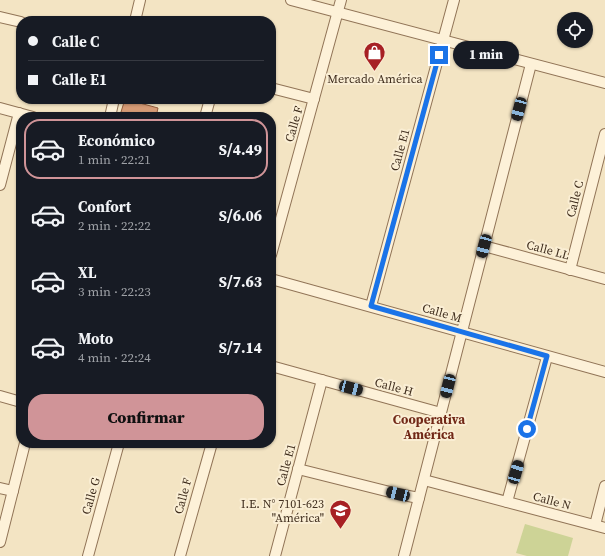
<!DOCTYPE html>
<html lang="es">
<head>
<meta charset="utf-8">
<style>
  body { margin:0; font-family:"Source Serif 4",serif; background:#242831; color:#f1f3f6; height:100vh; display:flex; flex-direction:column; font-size:15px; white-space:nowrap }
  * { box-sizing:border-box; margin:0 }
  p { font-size:13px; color:#9ea1a6 }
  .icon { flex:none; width:22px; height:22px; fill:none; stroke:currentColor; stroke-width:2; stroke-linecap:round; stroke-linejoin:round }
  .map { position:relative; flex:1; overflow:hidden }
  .side { position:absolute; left:16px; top:112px; width:260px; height:336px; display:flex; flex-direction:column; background:#171b24; border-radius:16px; box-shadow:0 1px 3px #0004 }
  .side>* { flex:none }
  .guide { position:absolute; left:16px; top:16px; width:260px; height:88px; border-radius:16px; box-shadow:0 1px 3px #0004; display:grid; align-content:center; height:88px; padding:0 12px; background:#171b24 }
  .tools { position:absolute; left:557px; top:12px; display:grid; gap:8px }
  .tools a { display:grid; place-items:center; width:36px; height:36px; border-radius:50%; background:#171b24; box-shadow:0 1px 3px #0004; font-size:20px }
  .end { position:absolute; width:18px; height:18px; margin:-9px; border:5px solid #1a73e8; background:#fff; box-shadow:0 0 0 2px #fff }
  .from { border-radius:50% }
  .bubble { position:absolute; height:28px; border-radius:14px; background:#171b24; box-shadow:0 1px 3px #0004; font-size:13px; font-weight:800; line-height:28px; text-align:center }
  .car { position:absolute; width:12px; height:24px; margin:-12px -6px; border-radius:5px; box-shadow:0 0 3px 1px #0007; background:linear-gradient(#222 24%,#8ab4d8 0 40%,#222 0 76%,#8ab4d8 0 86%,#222 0) }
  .guide b { display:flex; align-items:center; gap:14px; height:38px; font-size:15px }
  .guide b+b { border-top:1px solid #363941 }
  .guide i { width:10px; height:10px; background:#f1f3f6 }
  ul { padding:7px 0 0; list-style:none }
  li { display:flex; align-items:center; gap:12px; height:60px; margin:0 8px 6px; padding:0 4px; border:2px solid transparent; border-radius:16px }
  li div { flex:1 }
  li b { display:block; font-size:15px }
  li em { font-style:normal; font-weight:800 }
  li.on { border-color:#d09498 }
  li>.icon { width:36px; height:36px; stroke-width:1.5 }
  .cta { display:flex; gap:8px; margin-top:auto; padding:8px 12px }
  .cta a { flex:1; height:46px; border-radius:16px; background:#d09498; color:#111; font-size:16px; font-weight:800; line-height:46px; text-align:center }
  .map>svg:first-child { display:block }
  .green { fill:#cdd396 }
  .building { fill:#d69b75; stroke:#935b3a }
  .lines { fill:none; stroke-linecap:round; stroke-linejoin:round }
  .minor-casing { stroke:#917457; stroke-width:12 }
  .minor { stroke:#fdf1d8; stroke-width:10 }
  .route { stroke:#1a73e8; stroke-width:5 }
  .labels { text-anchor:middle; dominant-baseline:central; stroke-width:4; stroke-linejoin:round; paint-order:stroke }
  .poi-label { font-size:12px; fill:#3f2d1d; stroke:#faeed4 }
  .street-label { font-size:12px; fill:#3f2d1d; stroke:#faeed4 }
  .neighbourhood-label { font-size:13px; font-weight:bold; fill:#712817; stroke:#faeed4 }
</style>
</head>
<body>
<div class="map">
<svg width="605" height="556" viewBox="0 0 605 556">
  <rect width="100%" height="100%" fill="#f3e4c3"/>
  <!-- green -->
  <polygon class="green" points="525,524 573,538 568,556 527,556 516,553"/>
  <!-- building -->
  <polygon class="building" points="125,99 158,108 156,117 140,117 121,112"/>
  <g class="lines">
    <defs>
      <g id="minor">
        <polyline points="291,0 605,83"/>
        <polyline points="0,17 21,22"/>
        <polyline points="135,21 140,0"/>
        <polyline points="271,88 314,99"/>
        <polyline points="0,108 33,117"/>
        <polyline points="110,117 114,99"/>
        <polyline points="205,117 210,99"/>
        <polyline points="0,185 19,113"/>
        <polyline points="484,246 605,279"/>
        <polyline points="271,255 341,0"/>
        <polyline points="570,270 605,134"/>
        <polyline points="271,279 605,372"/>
        <polyline points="371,306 454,0"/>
        <polyline points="271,366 441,413"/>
        <polyline points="0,396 21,402"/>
        <polyline points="298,469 398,494 419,498"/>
        <polyline points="424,480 605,528"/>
        <polyline points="0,488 13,491"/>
        <polyline points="507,502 547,357"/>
        <polyline points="595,525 605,486"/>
        <polyline points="0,542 25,443"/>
        <polyline points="88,556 119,443"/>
        <polyline points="180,556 212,443"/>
        <polyline points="275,556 322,380"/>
        <polyline points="404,556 531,64"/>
      </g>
    </defs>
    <!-- minor casing -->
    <use href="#minor" class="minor-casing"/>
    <!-- minor -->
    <use href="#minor" class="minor"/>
  </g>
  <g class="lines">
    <!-- route -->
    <polyline class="route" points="439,55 371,306 547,356 527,429"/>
  </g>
  <!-- icons -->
  <defs>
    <symbol id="shop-pin" viewBox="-11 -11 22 30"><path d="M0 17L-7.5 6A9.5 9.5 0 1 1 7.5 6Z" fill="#a72024" stroke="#faeed4"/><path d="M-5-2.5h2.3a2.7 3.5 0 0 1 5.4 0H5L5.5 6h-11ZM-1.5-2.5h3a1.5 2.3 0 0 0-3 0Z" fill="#fff"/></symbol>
    <symbol id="school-pin" viewBox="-11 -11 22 30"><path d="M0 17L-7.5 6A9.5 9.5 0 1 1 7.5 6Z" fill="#a72024" stroke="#faeed4"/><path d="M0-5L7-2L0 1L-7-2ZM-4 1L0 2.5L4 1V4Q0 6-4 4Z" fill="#fff"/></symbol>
  </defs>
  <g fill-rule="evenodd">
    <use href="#shop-pin" x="362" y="40" width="25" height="34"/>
    <use href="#school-pin" x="328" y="498" width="25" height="34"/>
  </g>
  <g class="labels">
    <!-- poi labels -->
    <g class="poi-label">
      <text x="375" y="79">Mercado América</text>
      <text x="324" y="504" text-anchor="end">I.E. N° 7101-623<tspan x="324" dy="14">"América"</tspan></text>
    </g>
    <!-- street labels -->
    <g class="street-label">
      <text transform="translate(294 124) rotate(-74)">Calle F</text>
      <text transform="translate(400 150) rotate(-75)">Calle E1</text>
      <text transform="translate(575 199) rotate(-76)">Calle C</text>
      <text transform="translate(548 250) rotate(15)">Calle LL</text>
      <text transform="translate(442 313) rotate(16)">Calle M</text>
      <text transform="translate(394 387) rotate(15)">Calle H</text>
      <text transform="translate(286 465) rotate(-75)">Calle E1</text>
      <text transform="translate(91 496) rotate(-74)">Calle G</text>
      <text transform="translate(183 496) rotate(-75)">Calle F</text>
      <text transform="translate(552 501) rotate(15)">Calle N</text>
    </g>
    <!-- neighbourhood labels -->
    <g class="neighbourhood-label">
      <text x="429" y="419">Cooperativa<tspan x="429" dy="15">América</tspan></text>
    </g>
  </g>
</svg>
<div class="tools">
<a><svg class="icon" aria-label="locate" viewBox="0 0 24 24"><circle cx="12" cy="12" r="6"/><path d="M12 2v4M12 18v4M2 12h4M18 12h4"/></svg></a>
</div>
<i class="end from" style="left:527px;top:429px"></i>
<i class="end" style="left:439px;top:55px"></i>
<div class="bubble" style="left:453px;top:41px;width:66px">1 min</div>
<i class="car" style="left:519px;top:109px;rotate:195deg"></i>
<i class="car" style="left:484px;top:246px;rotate:195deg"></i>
<i class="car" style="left:448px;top:386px;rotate:194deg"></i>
<i class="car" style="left:351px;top:388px;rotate:105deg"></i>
<i class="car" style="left:516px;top:472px;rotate:16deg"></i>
<i class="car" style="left:398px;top:494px;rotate:284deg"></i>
<div class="guide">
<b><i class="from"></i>Calle C</b>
<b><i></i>Calle E1</b>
</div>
<section class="side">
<ul>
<li class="on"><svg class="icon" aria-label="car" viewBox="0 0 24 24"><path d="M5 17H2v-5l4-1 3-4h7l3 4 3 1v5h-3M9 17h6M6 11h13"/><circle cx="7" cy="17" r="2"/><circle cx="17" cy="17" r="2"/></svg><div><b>Económico</b><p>1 min · 22:21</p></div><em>S/4.49</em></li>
<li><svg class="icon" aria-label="car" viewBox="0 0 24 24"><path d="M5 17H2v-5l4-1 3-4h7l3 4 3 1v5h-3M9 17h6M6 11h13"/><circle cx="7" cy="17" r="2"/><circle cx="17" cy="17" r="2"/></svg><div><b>Confort</b><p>2 min · 22:22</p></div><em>S/6.06</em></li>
<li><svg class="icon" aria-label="car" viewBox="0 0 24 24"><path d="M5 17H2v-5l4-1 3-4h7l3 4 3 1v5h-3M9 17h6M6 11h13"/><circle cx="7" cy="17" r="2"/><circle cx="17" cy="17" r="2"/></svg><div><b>XL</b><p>3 min · 22:23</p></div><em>S/7.63</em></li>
<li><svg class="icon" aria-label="car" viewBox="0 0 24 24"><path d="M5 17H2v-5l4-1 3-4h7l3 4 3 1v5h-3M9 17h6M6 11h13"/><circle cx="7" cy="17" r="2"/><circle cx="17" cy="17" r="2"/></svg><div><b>Moto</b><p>4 min · 22:24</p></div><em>S/7.14</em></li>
</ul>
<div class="cta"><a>Confirmar</a></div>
</section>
</div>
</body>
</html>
